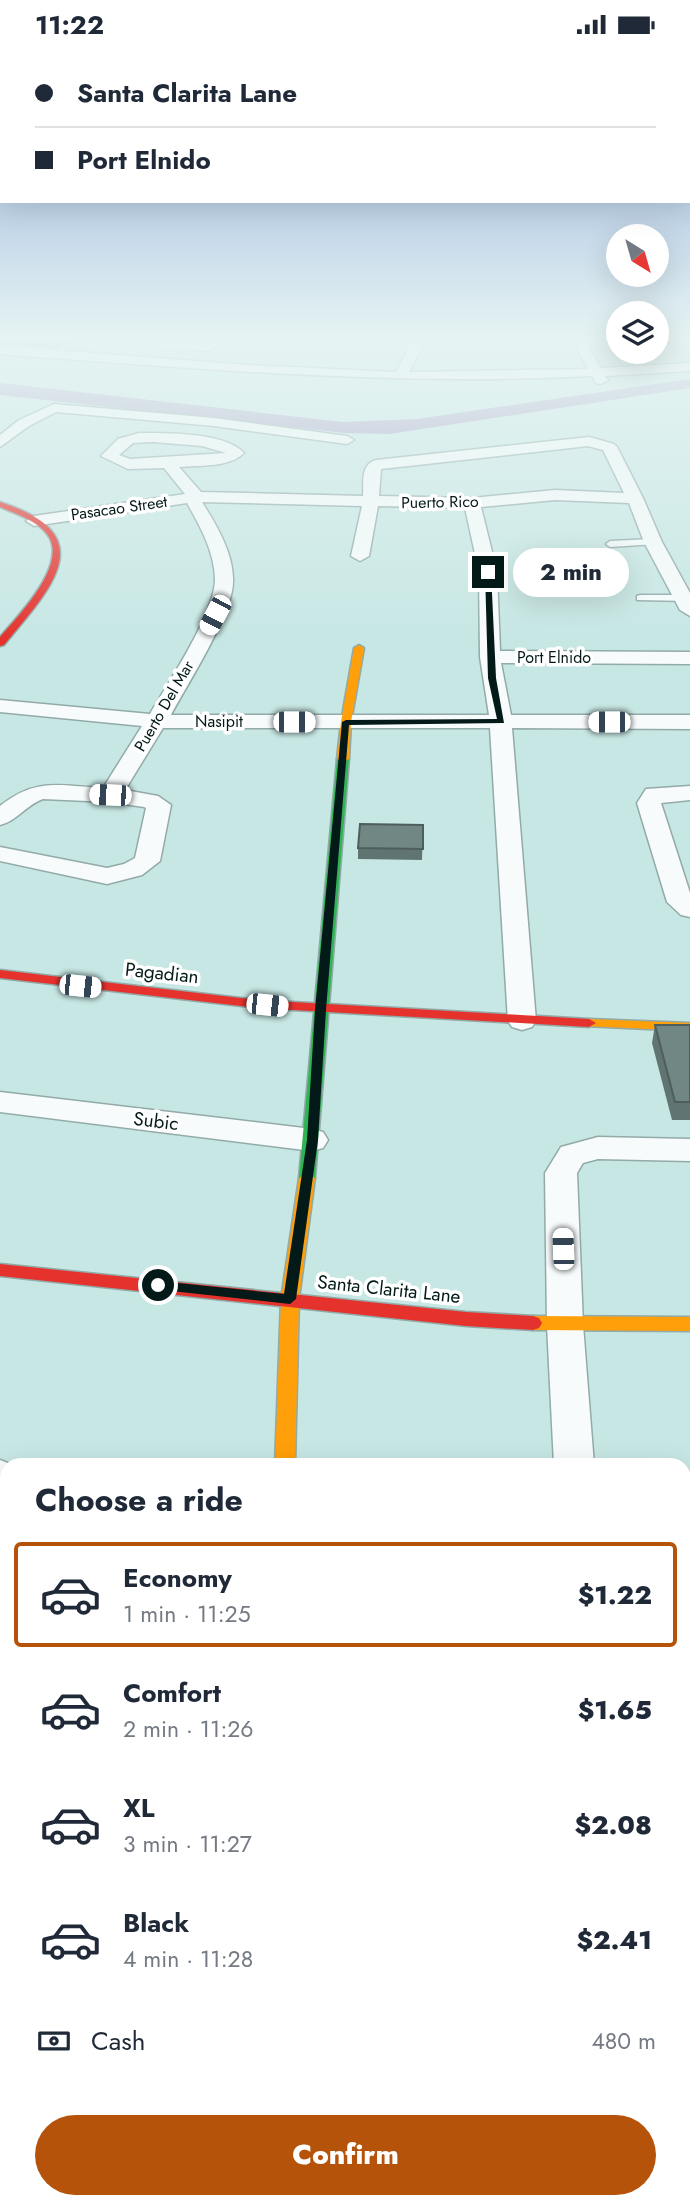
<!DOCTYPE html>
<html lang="en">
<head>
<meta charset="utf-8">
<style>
  body { margin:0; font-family:Jost,sans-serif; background:#f2f2f3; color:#1f2937; height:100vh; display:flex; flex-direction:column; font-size:26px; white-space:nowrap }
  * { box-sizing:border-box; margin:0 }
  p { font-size:23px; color:#747a83 }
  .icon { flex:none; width:38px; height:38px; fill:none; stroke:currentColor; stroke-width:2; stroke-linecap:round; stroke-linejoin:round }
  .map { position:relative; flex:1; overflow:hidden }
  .details { position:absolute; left:0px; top:1409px; width:691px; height:751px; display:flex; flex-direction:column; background:#fff; border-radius:21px 21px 0 0; box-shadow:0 7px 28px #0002 }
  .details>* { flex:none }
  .top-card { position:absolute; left:0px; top:0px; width:691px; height:154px; box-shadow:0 7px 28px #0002; display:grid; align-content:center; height:154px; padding:0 35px; background:#fff }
  .needle { width:46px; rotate:143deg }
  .fabs { position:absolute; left:606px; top:175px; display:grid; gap:14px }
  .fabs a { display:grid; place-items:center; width:63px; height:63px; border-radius:50%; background:#fff; box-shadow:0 7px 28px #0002; font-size:35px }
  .end { position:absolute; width:32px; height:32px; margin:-16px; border:9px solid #031a18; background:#fff; box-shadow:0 0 0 4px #fff }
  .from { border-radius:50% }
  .bubble { position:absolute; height:49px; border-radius:24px; background:#fff; box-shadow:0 7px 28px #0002; font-size:23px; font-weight:800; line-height:49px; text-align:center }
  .car { position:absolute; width:21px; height:42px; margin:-21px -10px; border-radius:9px; box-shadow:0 0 5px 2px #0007; background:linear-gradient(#fff 24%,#345 0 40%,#fff 0 76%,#345 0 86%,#fff 0) }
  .top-card b { display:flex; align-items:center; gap:24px; height:66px; font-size:26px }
  .top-card b+b { border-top:2px solid #e0e1e3 }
  .top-card i { width:18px; height:18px; background:#1f2937 }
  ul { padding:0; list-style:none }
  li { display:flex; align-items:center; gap:21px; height:105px; margin:0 14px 10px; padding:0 21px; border:4px solid transparent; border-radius:7px }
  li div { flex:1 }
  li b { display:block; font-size:26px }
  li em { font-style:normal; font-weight:800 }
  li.selected { border-color:#b45309 }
  li>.icon { width:63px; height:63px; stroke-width:1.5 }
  h2 { padding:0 35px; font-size:32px; line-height:84px }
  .pay { display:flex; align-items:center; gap:18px; height:77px; padding:0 35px; font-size:26px }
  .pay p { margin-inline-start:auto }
  .action { display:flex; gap:14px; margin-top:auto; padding:14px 35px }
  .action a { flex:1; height:80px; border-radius:42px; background:#b45309; color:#fff; font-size:28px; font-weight:800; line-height:80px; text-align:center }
  .status { display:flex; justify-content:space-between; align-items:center; height:49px; padding:0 35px; background:#fff; direction:ltr }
  .status svg { height:19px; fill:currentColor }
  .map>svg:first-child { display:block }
  .water { fill:#aa9ec4 }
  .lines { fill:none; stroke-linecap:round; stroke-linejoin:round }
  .lane-casing { stroke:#92aaa8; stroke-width:3 }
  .street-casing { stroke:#92aaa8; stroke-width:3 }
  .fast-casing { stroke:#92aaa8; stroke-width:3 }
  .slow-casing { stroke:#92aaa8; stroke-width:3 }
  .jam-casing { stroke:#92aaa8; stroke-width:3 }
  .lane { fill:#f7fbfb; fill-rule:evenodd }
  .street { fill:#f7fbfb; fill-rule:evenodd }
  .fast { fill:#30b455; fill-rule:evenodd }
  .slow { fill:#ff9f0a; fill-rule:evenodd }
  .jam { fill:#e5322d; fill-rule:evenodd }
  .wall { fill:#607471 }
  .shaded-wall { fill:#4e5e5c }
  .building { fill:#708783; stroke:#4e5e5c; stroke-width:2 }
  .route { fill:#031a18 }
  .labels { text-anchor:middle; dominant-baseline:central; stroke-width:7; stroke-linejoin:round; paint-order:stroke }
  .far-street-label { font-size:16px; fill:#031a18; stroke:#fff }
  .street-label { font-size:19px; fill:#031a18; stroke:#fff }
</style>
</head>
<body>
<div class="status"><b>11:22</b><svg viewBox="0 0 49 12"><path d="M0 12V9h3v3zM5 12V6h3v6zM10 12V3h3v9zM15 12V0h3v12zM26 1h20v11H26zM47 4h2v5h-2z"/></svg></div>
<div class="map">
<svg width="690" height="2158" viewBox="0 0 690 2158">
  <rect width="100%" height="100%" fill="#c7e7e4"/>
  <!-- water -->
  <polygon class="water" points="690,330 690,339 390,385 344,384 0,346 0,334 343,373 417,370"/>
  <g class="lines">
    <defs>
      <g id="lane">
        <polygon points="653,490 656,491 656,495 610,498 606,495 610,492"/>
        <polygon points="640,546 690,546 690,552 637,551 637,547"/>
      </g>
      <g id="street">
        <polygon points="156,289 207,294 214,289 229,289 209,302 159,298 153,294"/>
        <path d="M 414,289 L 426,289 L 409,323 L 588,320 L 578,300 L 580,289 L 592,289 L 590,300 L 601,319 L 690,314 L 690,322 L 605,327 L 608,331 L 601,335 L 596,334 L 592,327 C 394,337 198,320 0,305 L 0,297 L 248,316 L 396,323 Z"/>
        <polygon points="656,289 690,289 690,295 658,293"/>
        <polygon points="54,355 214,369 347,387 354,391 347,395 214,377 56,363 29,377 0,398 0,386 19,371"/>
        <path d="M 139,384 C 166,384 225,383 244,404 C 229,419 199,416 179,418 L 201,443 L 363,447 C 364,433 360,416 376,411 L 589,388 L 614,395 L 617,398 L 643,449 L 662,493 L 690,544 L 690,567 L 680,561 L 644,493 L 629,454 L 555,451 L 481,458 L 497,523 L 500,602 L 690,603 L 690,615 L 501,614 L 511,666 L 690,666 L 690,680 L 512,679 L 536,972 L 532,978 L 522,981 L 512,978 L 508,972 L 490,679 L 163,679 L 125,741 L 158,747 L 171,756 L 160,812 L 142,826 L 107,835 L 0,812 L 0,798 L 107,819 L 124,815 L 135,809 L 146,759 L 144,758 L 110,753 L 43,750 C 26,756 17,772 0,776 L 0,757 C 37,728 59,737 103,739 L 142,677 L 0,663 L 0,651 L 150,665 C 168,634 216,563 215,529 C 214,502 200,477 187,454 L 34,477 L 26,472 L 34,467 L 185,445 L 164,419 L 128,420 L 101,407 L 118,390 ZM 153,393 L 202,397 L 226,404 L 130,410 L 119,406 L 133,394 ZM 588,397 L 603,401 L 624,444 L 555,441 L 472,449 L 379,447 L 381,420 ZM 202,453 L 362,457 L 351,507 L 360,512 L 369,507 L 378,457 L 465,459 L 479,523 L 480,608 L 489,666 L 171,666 C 187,636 233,564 233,533 C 234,505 217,477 202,453 Z"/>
        <polygon points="690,737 690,751 661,754 690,844 690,868 681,866 667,853 637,754 646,740"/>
        <polygon points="0,1043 312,1080 323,1083 328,1091 323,1099 312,1102 0,1063"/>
        <polygon points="598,1088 690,1090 690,1112 598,1110 583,1114 577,1124 583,1276 594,1416 554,1416 547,1276 545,1124 561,1098"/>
        <polygon points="0,1411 13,1416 7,1416 7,1455 0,1453"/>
        <polygon points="7,1520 7,1566 0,1568 0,1522"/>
        <polygon points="0,1907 7,1909 7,1961 0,1959"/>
        <rect x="225" y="2152" width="58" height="6"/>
        <polygon points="625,2152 683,2152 684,2158 626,2158"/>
      </g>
      <polygon id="fast" points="343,707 349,710 315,1129 307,1135 299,1129 337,710"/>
      <g id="slow">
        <polygon points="359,596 364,599 351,673 349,710 343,713 337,710 341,673 354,599"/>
        <polygon points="589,970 690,974 690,982 584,977 582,974"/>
        <polygon points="307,1123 315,1129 299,1250 295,1416 275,1416 281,1250 299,1129"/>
        <polygon points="533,1267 690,1268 690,1282 533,1281 527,1279 524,1274 527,1269"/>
      </g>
      <g id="jam">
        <path d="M 0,453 C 104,486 51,539 4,596 L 0,597 L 0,588 C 18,567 70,514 47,485 C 36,471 16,465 0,458 Z"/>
        <polygon points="0,921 258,951 589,970 596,974 589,978 258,959 0,929"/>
        <polygon points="0,1215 466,1263 533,1267 539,1269 542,1274 539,1279 533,1281 466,1277 0,1227"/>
      </g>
    </defs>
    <!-- lane casing -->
    <use href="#lane" class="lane-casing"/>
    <!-- street casing -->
    <use href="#street" class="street-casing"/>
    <!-- fast casing -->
    <use href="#fast" class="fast-casing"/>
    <!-- slow casing -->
    <use href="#slow" class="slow-casing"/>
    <!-- jam casing -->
    <use href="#jam" class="jam-casing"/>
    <!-- lane -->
    <use href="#lane" class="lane"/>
    <!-- street -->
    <use href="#street" class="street"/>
    <!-- fast -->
    <use href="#fast" class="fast"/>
    <!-- slow -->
    <use href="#slow" class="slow"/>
    <!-- jam -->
    <use href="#jam" class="jam"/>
  </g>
  <!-- wall -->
  <g class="wall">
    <polygon points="0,289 77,289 57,299 0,295"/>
    <polygon points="423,776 422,811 358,810 358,799"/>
    <polygon points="655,976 690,976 690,1071 672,1071 652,994"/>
  </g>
  <!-- shaded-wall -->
  <polygon class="shaded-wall" points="58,289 77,289 57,299 56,290"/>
  <!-- building -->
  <g class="building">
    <polygon points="360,775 423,776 423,800 358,799"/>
    <polygon points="655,976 690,976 690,1053 675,1053"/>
  </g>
  <!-- sky -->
  <linearGradient id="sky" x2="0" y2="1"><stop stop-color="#8fabda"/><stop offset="0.49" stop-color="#e6f4f3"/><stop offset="1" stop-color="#e6f4f3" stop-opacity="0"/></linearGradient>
  <rect width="690" height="591" fill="url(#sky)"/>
  <!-- route -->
  <polygon class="route" points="488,521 491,523 496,629 504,674 349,676 326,961 318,1091 296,1250 290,1255 153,1240 153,1233 158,1232 284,1245 307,1091 315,961 342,673 346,671 497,670 488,629 485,523"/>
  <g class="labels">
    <!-- far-street labels -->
    <g class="far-street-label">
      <text transform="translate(440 453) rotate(-1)">Puerto Rico</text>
      <text transform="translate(119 459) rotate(-8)">Pasacao Street</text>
      <text x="554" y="608">Port Elnido</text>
      <text transform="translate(164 657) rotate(-60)">Puerto Del Mar</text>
      <text x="219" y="672">Nasipit</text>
    </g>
    <!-- street labels -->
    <g class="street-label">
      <text transform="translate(162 924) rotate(6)">Pagadian</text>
      <text transform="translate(156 1072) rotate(7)">Subic</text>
      <text transform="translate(389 1240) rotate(6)">Santa Clarita Lane</text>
    </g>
  </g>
</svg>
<div class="fabs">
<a><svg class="needle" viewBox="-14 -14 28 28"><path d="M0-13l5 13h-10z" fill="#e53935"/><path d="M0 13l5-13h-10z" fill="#747a83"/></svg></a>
<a><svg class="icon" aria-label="layers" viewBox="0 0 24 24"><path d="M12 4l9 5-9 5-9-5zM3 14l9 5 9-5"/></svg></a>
</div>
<i class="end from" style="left:158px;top:1236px"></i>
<i class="end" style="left:488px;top:523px"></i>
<div class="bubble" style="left:513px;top:499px;width:116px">2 min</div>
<i class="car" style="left:215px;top:566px;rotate:208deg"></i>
<i class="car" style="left:294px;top:673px;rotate:90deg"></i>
<i class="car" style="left:609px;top:673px;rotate:270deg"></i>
<i class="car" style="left:110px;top:746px;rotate:272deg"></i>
<i class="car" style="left:80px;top:937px;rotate:96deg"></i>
<i class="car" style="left:267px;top:956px;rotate:96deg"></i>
<i class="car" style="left:563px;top:1200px;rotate:358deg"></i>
<div class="top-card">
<b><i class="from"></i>Santa Clarita Lane</b>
<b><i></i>Port Elnido</b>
</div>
<section class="details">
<h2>Choose a ride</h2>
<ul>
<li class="selected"><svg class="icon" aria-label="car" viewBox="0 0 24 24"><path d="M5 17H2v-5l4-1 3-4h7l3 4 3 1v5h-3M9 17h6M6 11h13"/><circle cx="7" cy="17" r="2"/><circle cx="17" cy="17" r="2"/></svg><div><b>Economy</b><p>1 min · 11:25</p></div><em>$1.22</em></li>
<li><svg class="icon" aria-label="car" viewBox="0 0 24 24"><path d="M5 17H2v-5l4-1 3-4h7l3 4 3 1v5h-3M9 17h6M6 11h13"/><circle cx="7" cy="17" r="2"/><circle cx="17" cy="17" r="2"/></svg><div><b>Comfort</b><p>2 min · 11:26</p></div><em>$1.65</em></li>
<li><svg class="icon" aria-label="car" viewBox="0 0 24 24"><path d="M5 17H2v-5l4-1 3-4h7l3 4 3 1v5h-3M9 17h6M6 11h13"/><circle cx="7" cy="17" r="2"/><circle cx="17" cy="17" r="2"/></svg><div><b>XL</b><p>3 min · 11:27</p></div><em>$2.08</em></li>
<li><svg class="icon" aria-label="car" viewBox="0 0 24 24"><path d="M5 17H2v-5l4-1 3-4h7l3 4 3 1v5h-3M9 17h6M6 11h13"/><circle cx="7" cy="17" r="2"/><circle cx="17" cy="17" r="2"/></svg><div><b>Black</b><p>4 min · 11:28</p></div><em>$2.41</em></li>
</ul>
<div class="pay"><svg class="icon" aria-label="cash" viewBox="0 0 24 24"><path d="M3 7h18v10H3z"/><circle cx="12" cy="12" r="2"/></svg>Cash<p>480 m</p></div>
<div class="action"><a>Confirm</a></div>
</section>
</div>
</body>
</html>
